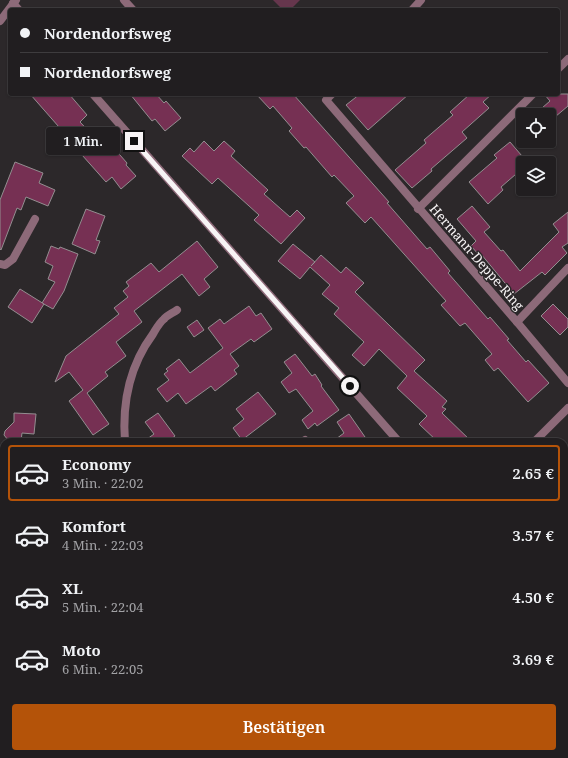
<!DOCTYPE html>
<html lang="de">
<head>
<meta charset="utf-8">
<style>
  body { margin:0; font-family:"Noto Serif",serif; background:#292729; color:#f1f3f6; height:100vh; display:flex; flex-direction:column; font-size:15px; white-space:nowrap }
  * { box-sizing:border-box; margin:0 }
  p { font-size:13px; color:#a2a2a5 }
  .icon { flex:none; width:22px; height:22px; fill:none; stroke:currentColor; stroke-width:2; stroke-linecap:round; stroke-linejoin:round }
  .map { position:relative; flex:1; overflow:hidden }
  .panel { position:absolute; left:0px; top:438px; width:568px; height:320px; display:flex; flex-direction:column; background:#211e20; border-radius:12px 12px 0 0; box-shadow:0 1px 3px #0004,0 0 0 1px #3e3c3e }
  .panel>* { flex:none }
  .top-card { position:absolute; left:8px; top:8px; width:552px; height:88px; border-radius:4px; box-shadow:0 1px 3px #0004,0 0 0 1px #3e3c3e; display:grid; align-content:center; height:88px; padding:0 12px; background:#211e20 }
  .controls { position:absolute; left:516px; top:108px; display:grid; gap:8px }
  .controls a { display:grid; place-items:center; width:40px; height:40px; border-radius:4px; background:#211e20; box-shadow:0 1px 3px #0004,0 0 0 1px #3e3c3e; font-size:20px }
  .end { position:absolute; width:18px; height:18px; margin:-9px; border:5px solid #f7f4f5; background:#111; box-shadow:0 0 0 2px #111 }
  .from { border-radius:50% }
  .bubble { position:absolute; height:28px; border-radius:4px; background:#211e20; box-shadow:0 1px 3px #0004,0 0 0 1px #3e3c3e; font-size:13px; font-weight:600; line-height:28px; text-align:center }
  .top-card b { display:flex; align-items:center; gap:14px; height:38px; font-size:15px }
  .top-card b+b { border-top:1px solid #3e3c3e }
  .top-card i { width:10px; height:10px; background:#f1f3f6 }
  ul { padding:7px 0 0; list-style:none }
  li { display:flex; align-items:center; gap:12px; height:56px; margin:0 8px 6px; padding:0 4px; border:2px solid transparent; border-radius:4px }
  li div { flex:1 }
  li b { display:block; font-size:15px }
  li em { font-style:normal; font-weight:600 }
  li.current { border-color:#b45309 }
  li>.icon { width:36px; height:36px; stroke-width:1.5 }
  .cta { display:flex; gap:8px; margin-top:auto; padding:8px 12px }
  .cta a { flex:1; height:46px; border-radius:4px; background:#b45309; color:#fff; font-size:16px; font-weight:600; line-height:46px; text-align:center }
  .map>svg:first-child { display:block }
  .green { fill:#66364d }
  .building { fill:#763053; stroke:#938e90 }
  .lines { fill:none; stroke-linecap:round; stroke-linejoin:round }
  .service { stroke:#8d6a79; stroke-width:5.5 }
  .minor { stroke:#8d6a79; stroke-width:8 }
  .route { stroke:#f7f4f5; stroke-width:5 }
  .labels { text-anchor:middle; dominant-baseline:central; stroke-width:3; stroke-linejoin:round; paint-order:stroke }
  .street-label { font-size:13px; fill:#f7f4f5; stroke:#2c282a }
</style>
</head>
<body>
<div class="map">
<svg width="568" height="758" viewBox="0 0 568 758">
  <rect width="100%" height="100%" fill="#2c282a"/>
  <!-- green -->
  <polygon class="green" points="273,0 300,0 290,10 283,10"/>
  <!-- building -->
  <g class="building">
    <polygon points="30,94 69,94 87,115 80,122 100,143 105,138 127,163 126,165 136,176 121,189 112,177 106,182 74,146 72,148 63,137 66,135"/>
    <polygon points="130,94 156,94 164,103 166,101 181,118 165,131 155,119 152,121"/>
    <polygon points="256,94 293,94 389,202 387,203 427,249 430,247 450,271 448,273 488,319 490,317 509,339 507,340 526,362 528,360 549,383 528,402 498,368 494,371 485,360 492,354 465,323 460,326 441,305 446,301 371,217 365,223 346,203 354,196 334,175 332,177 306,147 304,148 289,131 292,128 273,106 270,109"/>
    <polygon points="360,94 409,94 368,130 346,105"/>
    <polygon points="470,94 492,94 483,102 489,108 462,132 467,138 431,169 432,171 412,188 395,170 426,143 424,140 453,115 450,112"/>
    <polygon points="544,94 568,94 568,106 549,122 549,115 534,115 550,101"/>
    <polygon points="204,141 214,151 224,141 235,151 231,156 268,190 264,194 290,217 297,210 305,218 281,244 254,220 259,215 218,178 212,184 182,156 190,148 194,152"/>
    <polygon points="510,142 528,163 523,163 523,168 501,187 503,190 488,204 469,182 497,158 494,155"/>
    <polygon points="15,162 43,173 39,183 55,190 48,206 26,197 21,210 17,208 1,250 0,249 0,200"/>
    <polygon points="472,206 490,227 484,232 501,251 503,250 520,271 559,232 553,224 568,212 568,243 562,247 567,253 545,275 542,272 514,294 481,254 479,255 471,246 476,241 457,219"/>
    <polygon points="86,209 105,216 96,240 100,241 95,254 72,244"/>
    <polygon points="197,241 218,267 204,279 210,287 199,296 182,274 134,311 142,322 116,342 126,356 105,372 108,376 87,393 109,424 93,435 69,401 83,390 69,372 55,382 66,356 119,314 114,308 128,297 123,291 129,286 126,282 151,263 159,272"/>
    <polygon points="293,244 315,262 311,266 321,255 341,273 346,267 364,283 355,292 425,360 414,371 447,401 442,407 446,409 442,413 472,442 438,442 419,424 427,416 397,388 407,376 379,349 364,366 352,355 364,342 334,314 339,308 322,294 330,285 310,267 300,279 278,261"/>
    <polygon points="51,246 59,249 60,247 78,254 64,291 53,309 42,303 55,282 48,279 53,266 45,262"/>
    <polygon points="20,289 44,304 32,323 8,307"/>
    <polygon points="553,304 568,319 568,327 560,335 541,316"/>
    <polygon points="249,306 256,316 261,313 272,329 254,342 251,339 230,354 239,366 234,370 237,374 215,391 211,386 186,404 178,393 167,402 157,389 169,380 164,374 168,371 166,369 179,359 190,373 223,348 208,328 220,319 224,324"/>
    <polygon points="197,320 204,330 194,337 187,327"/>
    <polygon points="295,354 312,376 315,374 322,385 321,386 339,410 317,426 315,423 308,429 302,420 313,411 296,389 289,393 281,382 292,373 284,362"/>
    <polygon points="258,392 276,414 242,440 233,428 244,419 236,409"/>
    <polygon points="14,413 36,414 34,434 22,433 21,441 8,440 4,435 5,431 14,422"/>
    <polygon points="158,413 175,436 167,442 143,442 154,434 145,422"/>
    <polygon points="349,414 365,437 359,442 332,442 344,433 337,422"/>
  </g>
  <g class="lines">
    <!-- service -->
    <polyline class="service" points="269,758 269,754"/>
    <!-- minor -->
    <g class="minor">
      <polyline points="124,0 133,10"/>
      <polyline points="13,3 19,10"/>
      <polyline points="412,10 421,0"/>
      <polyline points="0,21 16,0"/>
      <polyline points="558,69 568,59"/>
      <polyline points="93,94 399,442"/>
      <polyline points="332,94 326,100 517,322 568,383"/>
      <polyline points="418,209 533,94"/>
      <polyline points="0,264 5,265 13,259 35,219"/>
      <polyline points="517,322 568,268"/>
      <path d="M 125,442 C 122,403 130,365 153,334 C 156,329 159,323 164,319 C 167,315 173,313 177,310"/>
      <polyline points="302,442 305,440"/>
      <polyline points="534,442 568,408"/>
      <polyline points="0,555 4,555"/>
      <polyline points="564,641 568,647"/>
      <polyline points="222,754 224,758"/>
    </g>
  </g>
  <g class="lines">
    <!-- route -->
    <polyline class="route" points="134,141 350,386"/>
  </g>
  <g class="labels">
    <!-- street labels -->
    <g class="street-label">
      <text transform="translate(477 257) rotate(49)">Hermann-Deppe-Ring</text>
    </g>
  </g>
</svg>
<div class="controls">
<a><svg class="icon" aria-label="locate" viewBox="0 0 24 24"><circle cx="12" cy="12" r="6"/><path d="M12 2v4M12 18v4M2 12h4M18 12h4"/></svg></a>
<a><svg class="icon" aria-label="layers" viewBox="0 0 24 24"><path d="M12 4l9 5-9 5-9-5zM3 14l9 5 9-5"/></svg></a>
</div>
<i class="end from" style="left:350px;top:386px"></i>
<i class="end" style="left:134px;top:141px"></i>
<div class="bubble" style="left:46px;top:127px;width:74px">1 Min.</div>
<div class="top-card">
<b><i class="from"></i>Nordendorfsweg</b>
<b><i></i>Nordendorfsweg</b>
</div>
<section class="panel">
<ul>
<li class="current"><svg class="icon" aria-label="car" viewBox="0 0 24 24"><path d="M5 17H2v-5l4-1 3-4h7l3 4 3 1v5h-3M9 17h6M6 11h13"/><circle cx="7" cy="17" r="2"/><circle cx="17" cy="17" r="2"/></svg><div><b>Economy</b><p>3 Min. · 22:02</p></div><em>2.65 €</em></li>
<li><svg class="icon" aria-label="car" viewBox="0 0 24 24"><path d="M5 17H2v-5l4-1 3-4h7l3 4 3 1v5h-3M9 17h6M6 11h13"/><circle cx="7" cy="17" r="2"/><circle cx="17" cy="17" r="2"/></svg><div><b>Komfort</b><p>4 Min. · 22:03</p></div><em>3.57 €</em></li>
<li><svg class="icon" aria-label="car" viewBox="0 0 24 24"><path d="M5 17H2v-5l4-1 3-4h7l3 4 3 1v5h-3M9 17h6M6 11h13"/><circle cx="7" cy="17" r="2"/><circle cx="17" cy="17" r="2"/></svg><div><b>XL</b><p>5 Min. · 22:04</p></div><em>4.50 €</em></li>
<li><svg class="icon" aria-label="car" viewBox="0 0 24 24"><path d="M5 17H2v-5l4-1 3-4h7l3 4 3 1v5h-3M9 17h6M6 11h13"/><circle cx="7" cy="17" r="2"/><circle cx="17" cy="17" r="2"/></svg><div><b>Moto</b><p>6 Min. · 22:05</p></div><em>3.69 €</em></li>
</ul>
<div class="cta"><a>Bestätigen</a></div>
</section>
</div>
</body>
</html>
